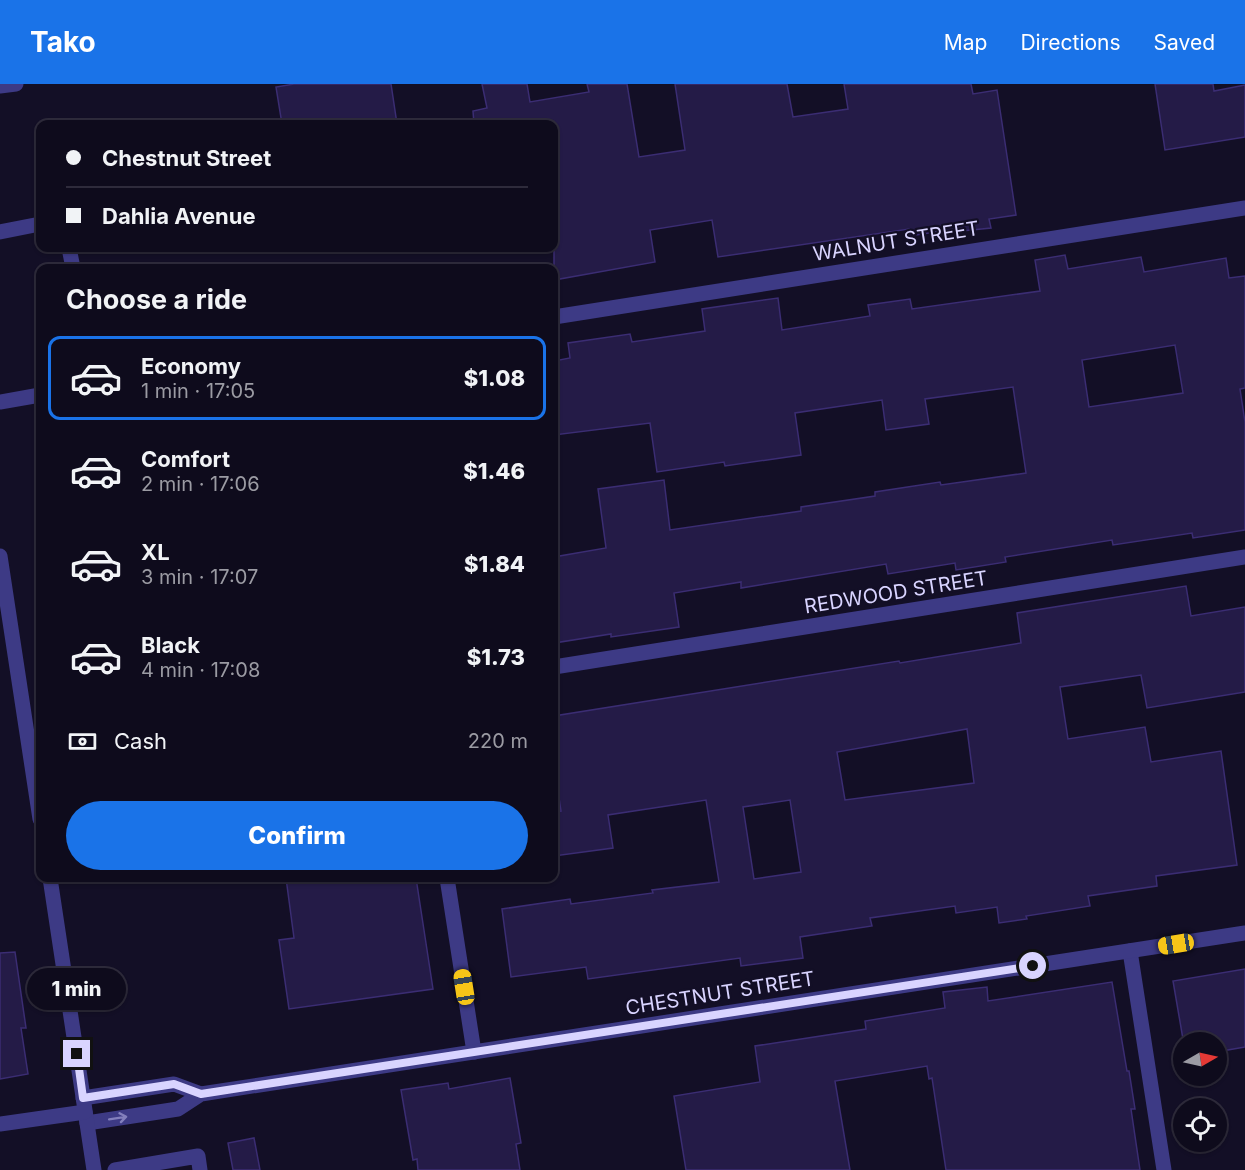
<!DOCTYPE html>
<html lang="en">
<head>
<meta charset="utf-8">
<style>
  body { margin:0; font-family:Inter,sans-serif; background:#171425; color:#f1f3f6; height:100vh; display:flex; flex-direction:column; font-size:22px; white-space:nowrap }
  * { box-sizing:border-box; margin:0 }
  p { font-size:20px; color:#9b9ba3 }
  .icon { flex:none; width:33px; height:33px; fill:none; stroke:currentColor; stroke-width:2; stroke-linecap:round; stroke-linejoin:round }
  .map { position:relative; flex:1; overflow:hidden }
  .panel { position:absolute; left:36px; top:180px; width:522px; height:618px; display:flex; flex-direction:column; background:#0e0b1c; border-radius:12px; box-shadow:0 2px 4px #0004,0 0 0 2px #2e2b3b }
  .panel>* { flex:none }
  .banner { position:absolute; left:36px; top:36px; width:522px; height:132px; border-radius:12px; box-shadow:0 2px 4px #0004,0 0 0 2px #2e2b3b; display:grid; align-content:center; height:132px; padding:0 30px; background:#0e0b1c }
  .needle { width:39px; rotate:81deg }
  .controls { position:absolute; left:1173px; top:948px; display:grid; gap:12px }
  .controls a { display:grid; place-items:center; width:54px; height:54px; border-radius:50%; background:#0e0b1c; box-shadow:0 2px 4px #0004,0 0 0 2px #2e2b3b; font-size:30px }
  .end { position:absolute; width:27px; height:27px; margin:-14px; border:8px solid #d9d4ff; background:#111; box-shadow:0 0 0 3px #111 }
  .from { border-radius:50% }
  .bubble { position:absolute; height:42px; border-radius:21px; background:#0e0b1c; box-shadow:0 2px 4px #0004,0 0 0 2px #2e2b3b; font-size:20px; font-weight:800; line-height:42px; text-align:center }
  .car { position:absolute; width:18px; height:36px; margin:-18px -9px; border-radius:8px; box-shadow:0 0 4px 2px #0007; background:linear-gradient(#f5c518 24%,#345 0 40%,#f5c518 0 76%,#345 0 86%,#f5c518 0) }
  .banner b { display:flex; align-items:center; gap:21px; height:57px; font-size:22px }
  .banner b+b { border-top:2px solid #2e2b3b }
  .banner i { width:15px; height:15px; background:#f1f3f6 }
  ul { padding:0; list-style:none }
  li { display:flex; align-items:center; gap:18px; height:84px; margin:0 12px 9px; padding:0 18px; border:3px solid transparent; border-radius:12px }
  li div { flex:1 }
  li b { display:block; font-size:22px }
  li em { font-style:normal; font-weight:800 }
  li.active { border-color:#1a73e8 }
  li>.icon { width:54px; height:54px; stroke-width:1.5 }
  h2 { padding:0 30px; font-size:27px; line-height:72px }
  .pay { display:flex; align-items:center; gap:15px; height:66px; padding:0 30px; font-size:22px }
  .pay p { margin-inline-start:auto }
  .primary-button { display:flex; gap:12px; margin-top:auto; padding:12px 30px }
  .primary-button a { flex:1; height:69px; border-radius:36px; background:#1a73e8; color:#fff; font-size:24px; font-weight:800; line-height:69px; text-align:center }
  header { display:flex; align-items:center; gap:36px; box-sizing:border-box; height:84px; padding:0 30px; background:#1a73e8; color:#fff }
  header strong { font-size:28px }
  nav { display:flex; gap:33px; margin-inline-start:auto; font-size:21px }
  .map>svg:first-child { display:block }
  .building { fill:#241b47; stroke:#3b2d73; stroke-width:1.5; fill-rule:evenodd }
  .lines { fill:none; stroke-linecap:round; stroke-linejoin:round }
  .service { stroke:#3d3a85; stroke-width:15 }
  .minor { stroke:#3d3a85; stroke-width:15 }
  .tertiary { stroke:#3d3a85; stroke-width:15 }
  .oneway { stroke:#837fbc }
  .route { stroke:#d9d4ff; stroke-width:8 }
  .labels { text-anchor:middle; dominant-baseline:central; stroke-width:4.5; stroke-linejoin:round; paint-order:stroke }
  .street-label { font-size:20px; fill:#d9d4ff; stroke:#130f26 }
</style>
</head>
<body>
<header>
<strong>Tako</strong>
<nav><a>Map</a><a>Directions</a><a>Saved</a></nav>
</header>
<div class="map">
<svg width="1245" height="1086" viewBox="0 0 1245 1086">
  <rect width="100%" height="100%" fill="#130f26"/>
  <!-- building -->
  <g class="building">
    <polygon points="294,0 391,0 397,40 282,40 276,3"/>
    <polygon points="482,0 527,0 530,18 589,8 587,0 627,0 639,73 685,66 675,0 787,0 793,33 848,25 844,0 971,0 973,10 997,6 1016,131 989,135 991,144 962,147 962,144 910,152 909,145 718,173 712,136 650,146 655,178 554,196 554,40 474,40 473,27 487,24"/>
    <polygon points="1155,0 1213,0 1214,7 1245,1 1245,53 1165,66"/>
    <path d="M 1065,171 L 1068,185 L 1141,173 L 1144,188 L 1226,174 L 1229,194 L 1245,192 L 1245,304 L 1240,305 L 1245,338 L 1245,446 L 1193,454 L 1192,449 L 1113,461 L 1112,456 L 1005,473 L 1006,478 L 956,486 L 955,479 L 888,490 L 886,480 L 741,504 L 741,498 L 674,509 L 679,543 L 611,553 L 611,550 L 554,559 L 554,473 L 606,464 L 598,405 L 664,396 L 670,446 L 801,427 L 801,423 L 875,412 L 875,408 L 940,398 L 941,401 L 1026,389 L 1013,303 L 925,315 L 929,340 L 886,346 L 882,316 L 795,329 L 801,371 L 725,382 L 724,378 L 657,388 L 650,339 L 554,351 L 554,277 L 570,274 L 568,259 L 630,250 L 632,258 L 705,247 L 702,225 L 778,214 L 782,246 L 870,232 L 868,221 L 910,215 L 912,225 L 1040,207 L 1035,176 ZM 1175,261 L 1183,309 L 1089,323 L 1082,276 Z"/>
    <path d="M 1186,502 L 1191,532 L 1245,523 L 1245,608 L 1147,624 L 1141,591 L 1060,603 L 1068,655 L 1145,643 L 1151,678 L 1221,667 L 1237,781 L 1156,792 L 1157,802 L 1088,812 L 1090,822 L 1026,832 L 1027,835 L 999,839 L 997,823 L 956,829 L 955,822 L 870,834 L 872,842 L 800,853 L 803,874 L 741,882 L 740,874 L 588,895 L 586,883 L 511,893 L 502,825 L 570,815 L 571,820 L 653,809 L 652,806 L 719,798 L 706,716 L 608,731 L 613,764 L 554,772 L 554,728 L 561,727 L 554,680 L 554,632 L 899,577 L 900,579 L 1021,559 L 1017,529 ZM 967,645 L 974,699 L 845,716 L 837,668 ZM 790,716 L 801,788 L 754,795 L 743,723 Z"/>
    <polygon points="286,794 416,794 433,905 289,925 279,856 294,854"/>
    <polygon points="15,868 26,944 21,944 28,990 0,995 0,869"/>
    <polygon points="1245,885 1245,963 1216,968 1216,958 1184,958 1184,961 1173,897"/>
    <polygon points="1112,898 1127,987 1129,987 1135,1025 1131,1025 1140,1086 946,1086 932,994 929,995 927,982 835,997 850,1086 686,1086 674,1012 760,998 755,962 866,945 865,937 945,924 943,908 987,903 988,917"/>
    <polygon points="510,994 521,1059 516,1060 520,1086 418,1086 417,1075 413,1076 401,1006 448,999 449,1005"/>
    <polygon points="254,1054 260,1086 233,1086 228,1059"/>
  </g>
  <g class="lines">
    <!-- service -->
    <g class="service">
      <polyline points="0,148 40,140"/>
      <polyline points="69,164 73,184"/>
      <polyline points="115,1086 198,1072 200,1086"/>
    </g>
    <!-- minor -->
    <g class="minor">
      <polyline points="0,2 16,0"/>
      <polyline points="554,583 1245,473"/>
      <polyline points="447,794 474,968"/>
      <polyline points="1130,867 1164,1086"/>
      <polyline points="83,1014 174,1000 201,1010"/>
      <polyline points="87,1039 178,1025 201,1010 1245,849"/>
    </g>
    <!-- tertiary -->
    <g class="tertiary">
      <polyline points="554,233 1245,124"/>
      <polyline points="0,318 40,311"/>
      <polyline points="0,472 40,735"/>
      <polyline points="50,794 94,1086"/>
      <polyline points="0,1040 85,1028"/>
    </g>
  </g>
  <!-- one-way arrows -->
  <defs><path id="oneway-shaft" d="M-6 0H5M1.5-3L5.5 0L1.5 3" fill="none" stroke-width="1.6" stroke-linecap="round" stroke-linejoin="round" transform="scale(1.5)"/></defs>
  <use class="oneway" href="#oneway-shaft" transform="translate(118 1034) rotate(-9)"/>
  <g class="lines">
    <!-- route -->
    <polyline class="route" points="77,970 83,1014 174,1000 201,1010 1033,882"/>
  </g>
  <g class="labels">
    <!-- street labels -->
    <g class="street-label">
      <text transform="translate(896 157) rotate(-9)">WALNUT STREET</text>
      <text transform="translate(896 508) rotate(-9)">REDWOOD STREET</text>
      <text transform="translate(720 909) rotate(-9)">CHESTNUT STREET</text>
    </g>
  </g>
</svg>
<div class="controls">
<a><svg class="needle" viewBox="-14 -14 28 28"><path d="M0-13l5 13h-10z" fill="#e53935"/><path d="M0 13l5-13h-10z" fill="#9b9ba3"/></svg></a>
<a><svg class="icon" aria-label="locate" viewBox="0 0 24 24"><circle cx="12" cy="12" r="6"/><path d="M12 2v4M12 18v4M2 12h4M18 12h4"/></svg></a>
</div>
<i class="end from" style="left:1033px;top:882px"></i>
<i class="end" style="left:77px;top:970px"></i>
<div class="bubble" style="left:27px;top:884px;width:99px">1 min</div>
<i class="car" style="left:1176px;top:860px;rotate:261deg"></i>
<i class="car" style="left:464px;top:903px;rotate:351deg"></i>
<div class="banner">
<b><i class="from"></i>Chestnut Street</b>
<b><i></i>Dahlia Avenue</b>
</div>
<section class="panel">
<h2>Choose a ride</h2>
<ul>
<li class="active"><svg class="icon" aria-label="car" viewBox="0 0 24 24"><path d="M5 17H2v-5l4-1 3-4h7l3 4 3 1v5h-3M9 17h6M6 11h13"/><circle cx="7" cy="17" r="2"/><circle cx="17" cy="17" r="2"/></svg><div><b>Economy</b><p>1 min · 17:05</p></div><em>$1.08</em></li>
<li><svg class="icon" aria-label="car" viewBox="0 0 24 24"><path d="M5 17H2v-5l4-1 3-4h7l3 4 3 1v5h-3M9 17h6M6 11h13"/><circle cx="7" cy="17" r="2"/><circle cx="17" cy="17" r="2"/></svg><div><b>Comfort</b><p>2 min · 17:06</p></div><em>$1.46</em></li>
<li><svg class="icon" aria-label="car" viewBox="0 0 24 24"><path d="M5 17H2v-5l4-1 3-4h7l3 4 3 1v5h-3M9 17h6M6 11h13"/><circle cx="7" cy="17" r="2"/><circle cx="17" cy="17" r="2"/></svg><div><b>XL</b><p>3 min · 17:07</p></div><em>$1.84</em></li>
<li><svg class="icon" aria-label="car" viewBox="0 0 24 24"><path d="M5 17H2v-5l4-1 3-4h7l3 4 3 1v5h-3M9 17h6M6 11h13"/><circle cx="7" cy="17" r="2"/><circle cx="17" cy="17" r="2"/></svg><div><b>Black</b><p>4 min · 17:08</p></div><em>$1.73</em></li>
</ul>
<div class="pay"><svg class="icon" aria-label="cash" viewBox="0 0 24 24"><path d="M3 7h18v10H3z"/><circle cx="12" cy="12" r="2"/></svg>Cash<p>220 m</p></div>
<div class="primary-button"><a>Confirm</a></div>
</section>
</div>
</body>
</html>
